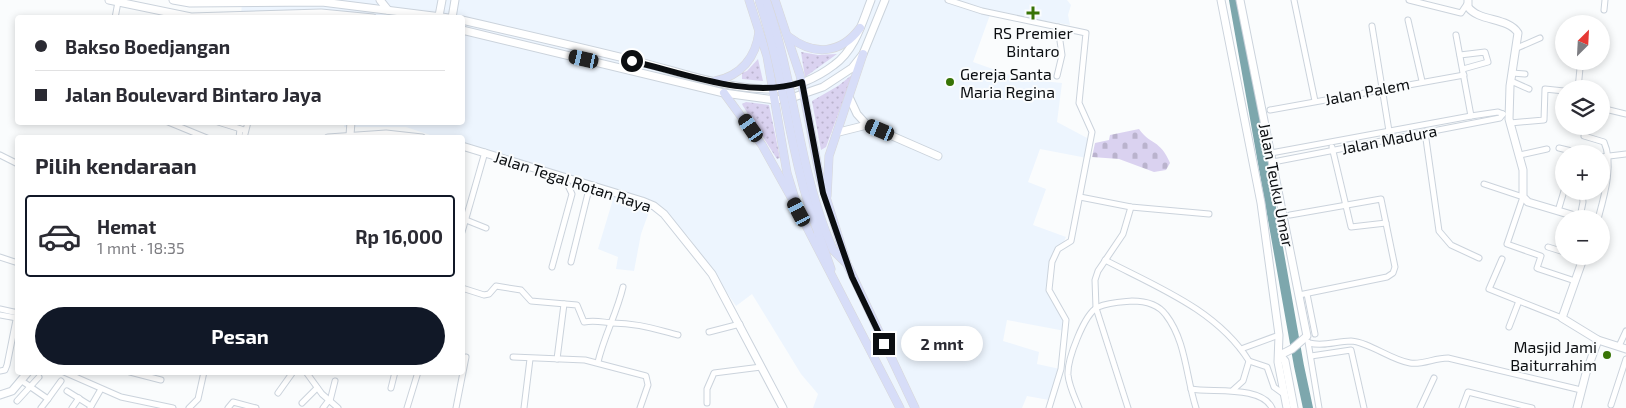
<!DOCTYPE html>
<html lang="id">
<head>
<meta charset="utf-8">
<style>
  body { margin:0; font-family:"Exo 2",sans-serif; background:#f2f2f3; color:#2b2b33; height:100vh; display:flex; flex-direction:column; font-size:19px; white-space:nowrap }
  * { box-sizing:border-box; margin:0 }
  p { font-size:16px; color:#7c7c81 }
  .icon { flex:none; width:28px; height:28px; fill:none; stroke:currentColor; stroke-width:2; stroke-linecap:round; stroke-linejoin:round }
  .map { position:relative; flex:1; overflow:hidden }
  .details { position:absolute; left:15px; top:135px; width:450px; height:240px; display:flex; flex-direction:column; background:#fff; border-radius:5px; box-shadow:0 2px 8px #0003 }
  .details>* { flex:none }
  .hud { position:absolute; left:15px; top:15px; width:450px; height:110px; border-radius:5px; box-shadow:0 2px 8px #0003; display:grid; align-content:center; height:110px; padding:0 20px; background:#fff }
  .needle { width:32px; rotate:24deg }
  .controls { position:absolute; left:1555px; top:15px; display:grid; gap:10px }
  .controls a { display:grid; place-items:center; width:55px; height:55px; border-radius:50%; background:#fff; box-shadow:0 2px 8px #0003; font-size:25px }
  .end { position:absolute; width:22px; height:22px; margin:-11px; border:6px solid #0b0e11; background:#fff; box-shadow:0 0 0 2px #fff }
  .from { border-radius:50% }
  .bubble { position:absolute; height:35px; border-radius:18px; background:#fff; box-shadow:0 2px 8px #0003; font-size:16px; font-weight:700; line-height:35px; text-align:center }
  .car { position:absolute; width:15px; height:30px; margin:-15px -8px; border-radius:6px; box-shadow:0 0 4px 1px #0007; background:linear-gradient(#222 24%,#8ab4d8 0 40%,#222 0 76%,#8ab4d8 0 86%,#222 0) }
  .hud b { display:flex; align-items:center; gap:18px; height:48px; font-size:19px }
  .hud b+b { border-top:1px solid #e1e1e2 }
  .hud i { width:12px; height:12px; background:#2b2b33 }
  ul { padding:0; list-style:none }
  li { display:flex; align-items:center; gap:15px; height:82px; margin:0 10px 8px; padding:0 10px; border:2px solid transparent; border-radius:5px }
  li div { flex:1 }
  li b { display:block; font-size:19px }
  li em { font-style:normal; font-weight:700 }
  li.active { border-color:#111827 }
  li>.icon { width:45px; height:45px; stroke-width:1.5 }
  h2 { padding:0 20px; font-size:22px; line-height:60px }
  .button { display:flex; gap:10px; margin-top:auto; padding:10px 20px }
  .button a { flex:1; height:58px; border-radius:30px; background:#111827; color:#fff; font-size:20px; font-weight:700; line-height:58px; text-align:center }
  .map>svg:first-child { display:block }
  .built { fill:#edf5fe }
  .green { fill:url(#green-dots) }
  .cemetery { fill:url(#cemetery-stones) }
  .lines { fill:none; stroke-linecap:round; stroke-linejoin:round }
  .river { stroke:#7da7ad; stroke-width:10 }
  .street-casing { stroke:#cbd3dc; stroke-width:7 }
  .secondary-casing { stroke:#cbd3dc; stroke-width:9 }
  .primary-casing { stroke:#d8d8d9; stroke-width:9 }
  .street { stroke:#fff; stroke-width:5 }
  .secondary { stroke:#fff; stroke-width:7 }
  .primary { stroke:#d7ddf8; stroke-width:8 }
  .primary-bridge-casing { stroke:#d8d8d9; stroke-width:9; stroke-linecap:butt }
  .primary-bridge { stroke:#d7ddf8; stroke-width:8 }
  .route { stroke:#0b0e11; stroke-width:6 }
  .poi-dot { fill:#377305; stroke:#fafcfd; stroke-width:2 }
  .labels { text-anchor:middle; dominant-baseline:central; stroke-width:4; stroke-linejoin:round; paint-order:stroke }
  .poi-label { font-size:16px; fill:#0b0e11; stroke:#fafcfd }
  .street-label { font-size:16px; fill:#0b0e11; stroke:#fafcfd }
</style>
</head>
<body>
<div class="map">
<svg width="1626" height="408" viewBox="0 0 1626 408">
  <defs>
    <pattern id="green-dots" width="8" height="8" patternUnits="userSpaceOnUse" patternTransform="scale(1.25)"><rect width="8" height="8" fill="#dad2f0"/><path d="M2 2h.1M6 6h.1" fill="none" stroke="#bab3cd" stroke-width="1.8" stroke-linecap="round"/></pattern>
    <pattern id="cemetery-stones" width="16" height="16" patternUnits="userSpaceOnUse" patternTransform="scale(1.25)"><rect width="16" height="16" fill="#dad2f0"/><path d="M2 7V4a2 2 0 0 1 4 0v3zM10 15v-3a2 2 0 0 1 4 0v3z" fill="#bab3cd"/></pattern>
  </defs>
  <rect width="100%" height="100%" fill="#fafcfd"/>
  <!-- built -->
  <polygon class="built" points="242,0 1067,0 1071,5 1068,15 1070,25 991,12 973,62 1021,79 1062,83 1057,122 1089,139 1087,158 1040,149 1028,182 1046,189 1033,225 1066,237 1054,263 1049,290 1062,311 1065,331 1007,320 1003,341 1039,352 1037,364 1060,369 1049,400 1027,396 1022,408 813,408 818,394 801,374 752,294 736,306 688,236 650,209 641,234 634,271 616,269 618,257 598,249 614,196 463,146 462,138 436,137 406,127 344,127 345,122 462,122 462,18 241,18"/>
  <!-- green -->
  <g class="green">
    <polygon points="801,52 818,55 837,54 805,77"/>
    <polygon points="758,59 763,81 742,79 742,73 747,71"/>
    <polygon points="853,74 826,147 821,150 812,101 838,86"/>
    <polygon points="746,102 769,105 780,158 777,159 743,106 742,104"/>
  </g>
  <!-- cemetery -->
  <path class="cemetery" d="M 1139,129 C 1150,145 1160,139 1170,163 L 1166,170 L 1154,172 L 1119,159 L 1092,157 L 1095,143 L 1109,140 L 1110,135 Z"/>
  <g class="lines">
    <!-- river -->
    <polyline class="river" points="1234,0 1299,366 1308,408"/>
    <defs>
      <g id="street">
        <polyline points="948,0 982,11 1086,33 1079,103 1092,132 1071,241 1058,249 1052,262 1049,290 1066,320 1061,369 1049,408"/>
        <polyline points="1294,0 1315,101"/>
        <polyline points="1409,0 1461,13 1467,4"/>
        <polyline points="1604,10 1605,0"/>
        <polyline points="115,18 118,2"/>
        <polyline points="1408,20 1422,81"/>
        <polyline points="1372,26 1389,131"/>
        <polyline points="1456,35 1471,116"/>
        <polyline points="1517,48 1540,38"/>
        <polyline points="1460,55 1485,52 1488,62 1463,69"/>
        <polyline points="1512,73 1525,74"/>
        <polyline points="1057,76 1062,55 1058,27"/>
        <polyline points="1511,81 1529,89"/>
        <polyline points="1578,89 1580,68"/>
        <polyline points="1601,108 1626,114"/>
        <polyline points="1270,110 1464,75"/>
        <polyline points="168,122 207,138"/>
        <polyline points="218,122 244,130"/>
        <polyline points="1510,123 1544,120 1545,89 1564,91"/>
        <polyline points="1425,132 1439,231 1451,245 1479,258"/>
        <path d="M 1584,136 L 1604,142 C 1614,164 1604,197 1598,219"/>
        <polyline points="239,138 240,129"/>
        <polyline points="244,138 248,122"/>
        <polyline points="1332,147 1351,227 1386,223"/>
        <polyline points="1559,148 1584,154"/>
        <polyline points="1271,153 1471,116 1498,112 1503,114"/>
        <polyline points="0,155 18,164"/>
        <polyline points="1520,155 1547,149"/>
        <polyline points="1601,157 1626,154"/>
        <polyline points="1273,162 1500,118 1503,114"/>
        <polyline points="1484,184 1523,197 1507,244 1541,256 1537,268 1539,269 1575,281"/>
        <polyline points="1080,197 1131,207 1209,214"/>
        <polyline points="1558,211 1564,191"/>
        <polyline points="1290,215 1381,199 1395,267 1393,273 1387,277 1299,295"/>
        <polyline points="1580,217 1583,202 1582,191"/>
        <polyline points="466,220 486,228"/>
        <polyline points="462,232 485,152"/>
        <polyline points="1548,247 1564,252"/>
        <polyline points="1575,256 1583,259"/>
        <polyline points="0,257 18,263"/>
        <polyline points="1502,259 1489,289 1562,318"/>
        <path d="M 1105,260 C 1157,287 1217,310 1249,361 L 1243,381 L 1233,390"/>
        <polyline points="571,262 590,185"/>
        <polyline points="552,267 572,194 564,177"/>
        <path d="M 462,288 L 484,295 L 489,294 L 496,286 L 521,290 L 531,301 L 577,305 L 584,322 C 595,320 601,322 612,323 C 637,323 654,329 678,335"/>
        <polyline points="1307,294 1315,334"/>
        <polyline points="0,309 18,313"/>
        <polyline points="0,315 17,318"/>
        <polyline points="1509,327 1519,301"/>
        <polyline points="709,332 740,324"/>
        <polyline points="1308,342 1319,408"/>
        <path d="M 1309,343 C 1324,347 1336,341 1351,341 C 1369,342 1391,360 1410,363 C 1423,365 1434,358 1448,358 L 1581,390"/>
        <polyline points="1619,346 1626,331"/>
        <polyline points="1241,349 1279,335"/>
        <polyline points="1311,356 1351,350 1364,408"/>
        <polyline points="513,357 585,360 646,376 648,385 640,408"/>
        <polyline points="557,359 564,304"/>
        <polyline points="1249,361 1267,367 1274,387 1285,395"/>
        <path d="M 598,362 C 604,336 617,313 623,287"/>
        <polyline points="0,371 5,370 7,365 18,310"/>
        <polyline points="64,372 121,397 173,408"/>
        <polyline points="130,372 161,380"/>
        <polyline points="306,372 322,394 338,408"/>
        <polyline points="22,381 48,399 61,381"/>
        <polyline points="391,388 395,372"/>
        <path d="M 1191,389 C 1212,393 1261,385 1272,408"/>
        <polyline points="67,391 91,406"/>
        <polyline points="278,393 293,372"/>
        <polyline points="17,401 39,377"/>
        <polyline points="330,401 335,381"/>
        <polyline points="302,403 317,388"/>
        <polyline points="707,403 707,389 714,373 761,367"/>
        <polyline points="1611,405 1626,359"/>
        <polyline points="41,408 48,399"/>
        <polyline points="72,408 79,398"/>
        <polyline points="90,408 101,389"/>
        <polyline points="189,408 198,399 204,372"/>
        <polyline points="228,408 233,402 256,408"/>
        <polyline points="323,408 329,400"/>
        <polyline points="407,408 418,372"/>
        <polyline points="456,408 466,357"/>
        <polyline points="524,408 530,359"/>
        <path d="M 1079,408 C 1075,398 1069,386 1068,375 C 1067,360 1084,314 1098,307 C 1109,302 1120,302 1132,301 C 1144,301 1158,304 1166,315 C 1186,341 1186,377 1196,408"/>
        <polyline points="1128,408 1096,308 1095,280 1098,271 1123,234 1131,207"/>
        <polyline points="1420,408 1434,378"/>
        <polyline points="1462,408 1468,392 1532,408"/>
      </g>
      <g id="secondary">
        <polyline points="109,0 191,17 321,13 373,18"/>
        <polyline points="173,0 190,3 322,2 449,18"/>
        <polyline points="380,0 388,10"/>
        <polyline points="1221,0 1261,203 1279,335 1278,362 1287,408"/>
        <polyline points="1240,0 1307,336 1292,349 1280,355"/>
        <path d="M 1468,0 L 1468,7 C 1479,22 1508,17 1518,33 L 1510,86 L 1509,119 L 1523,170 L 1523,197 L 1528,202 L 1585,219"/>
        <polyline points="439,16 442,0"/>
        <polyline points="452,18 455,0"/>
        <path d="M 462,20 C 523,34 584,48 644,63 C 685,74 728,89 771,89 C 793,89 817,78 834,65 C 855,50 862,23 871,0"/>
        <polyline points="462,30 724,93 775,100 794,97 823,87 852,68 863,54 885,0"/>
        <polyline points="850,99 857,114 867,125 938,156"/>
        <polyline points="839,132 867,125"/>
        <polyline points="350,135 351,122"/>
        <polyline points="328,138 386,134 422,138"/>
        <polyline points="462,146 642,201 654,206 664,214 712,274 783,408"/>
        <polyline points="1584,256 1562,318 1598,340 1626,349"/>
        <polyline points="1280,355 1285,361 1294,408"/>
        <polyline points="0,395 12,391 28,372"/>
        <polyline points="1577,408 1586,373 1598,340"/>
      </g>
      <g id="primary">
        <polyline points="749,0 767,56 787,173 799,212 900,408"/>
        <polyline points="775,0 800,75 820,178 847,264 915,408"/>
        <path d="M 789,37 C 814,56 841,54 860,28"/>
        <path d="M 715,81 C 741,76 756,57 759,32"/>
        <polyline points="724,93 762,145 791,197"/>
        <polyline points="827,196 829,156 863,54"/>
        <polyline points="825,230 833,250 845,262"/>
        <polyline points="818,232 831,269"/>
      </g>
    </defs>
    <!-- street casing -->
    <use href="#street" class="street-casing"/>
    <!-- secondary casing -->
    <use href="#secondary" class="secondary-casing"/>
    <!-- primary casing -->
    <use href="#primary" class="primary-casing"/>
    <!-- street -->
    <use href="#street" class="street"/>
    <!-- secondary -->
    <use href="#secondary" class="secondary"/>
    <!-- primary -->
    <use href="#primary" class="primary"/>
    <defs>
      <g id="primary-bridge">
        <path d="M 759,0 C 785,76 789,157 818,232"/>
        <path d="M 766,0 C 793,75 797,155 825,230"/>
      </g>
    </defs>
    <!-- primary-bridge casing -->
    <use href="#primary-bridge" class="primary-bridge-casing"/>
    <!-- primary-bridge -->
    <use href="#primary-bridge" class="primary-bridge"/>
  </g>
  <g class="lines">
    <!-- route -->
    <path class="route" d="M 632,61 C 683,73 751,100 802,82 L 823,193 L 852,277 L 884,344"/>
  </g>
  <!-- markers -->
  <g class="poi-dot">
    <path d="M1030.5 5.5h5v5h5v5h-5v5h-5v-5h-5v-5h5z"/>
    <circle cx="950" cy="82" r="5"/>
    <circle cx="1607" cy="355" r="5"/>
  </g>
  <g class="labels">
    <!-- poi labels -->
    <g class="poi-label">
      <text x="1033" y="32">RS Premier<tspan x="1033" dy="18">Bintaro</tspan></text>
      <text x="960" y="73" text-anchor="start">Gereja Santa<tspan x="960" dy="18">Maria Regina</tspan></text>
      <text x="1597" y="346" text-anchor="end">Masjid Jami<tspan x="1597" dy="18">Baiturrahim</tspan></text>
    </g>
    <!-- street labels -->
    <g class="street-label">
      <text transform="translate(1367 91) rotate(-11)">Jalan Palem</text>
      <text transform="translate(1389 139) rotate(-11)">Jalan Madura</text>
      <text transform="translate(573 181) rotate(18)">Jalan Tegal Rotan Raya</text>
      <text transform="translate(1277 185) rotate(79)">Jalan Teuku Umar</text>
    </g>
  </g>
</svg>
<div class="controls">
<a><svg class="needle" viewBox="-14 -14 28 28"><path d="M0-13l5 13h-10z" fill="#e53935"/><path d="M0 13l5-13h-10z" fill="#7c7c81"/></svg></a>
<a><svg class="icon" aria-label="layers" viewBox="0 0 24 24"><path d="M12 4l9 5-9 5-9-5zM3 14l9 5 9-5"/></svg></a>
<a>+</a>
<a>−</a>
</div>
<i class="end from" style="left:632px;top:61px"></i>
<i class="end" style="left:884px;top:344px"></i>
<div class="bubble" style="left:901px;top:326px;width:82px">2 mnt</div>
<i class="car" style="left:584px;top:59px;rotate:283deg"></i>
<i class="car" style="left:751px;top:128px;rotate:325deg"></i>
<i class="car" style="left:880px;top:130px;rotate:293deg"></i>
<i class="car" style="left:799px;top:212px;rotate:332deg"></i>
<div class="hud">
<b><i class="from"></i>Bakso Boedjangan</b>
<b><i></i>Jalan Boulevard Bintaro Jaya</b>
</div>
<section class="details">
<h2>Pilih kendaraan</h2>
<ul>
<li class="active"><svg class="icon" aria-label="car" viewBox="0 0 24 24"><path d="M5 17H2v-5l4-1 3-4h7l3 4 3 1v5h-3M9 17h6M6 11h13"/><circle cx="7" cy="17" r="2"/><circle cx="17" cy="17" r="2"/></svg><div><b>Hemat</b><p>1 mnt · 18:35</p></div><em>Rp 16,000</em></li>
</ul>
<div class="button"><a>Pesan</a></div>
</section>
</div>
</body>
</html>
